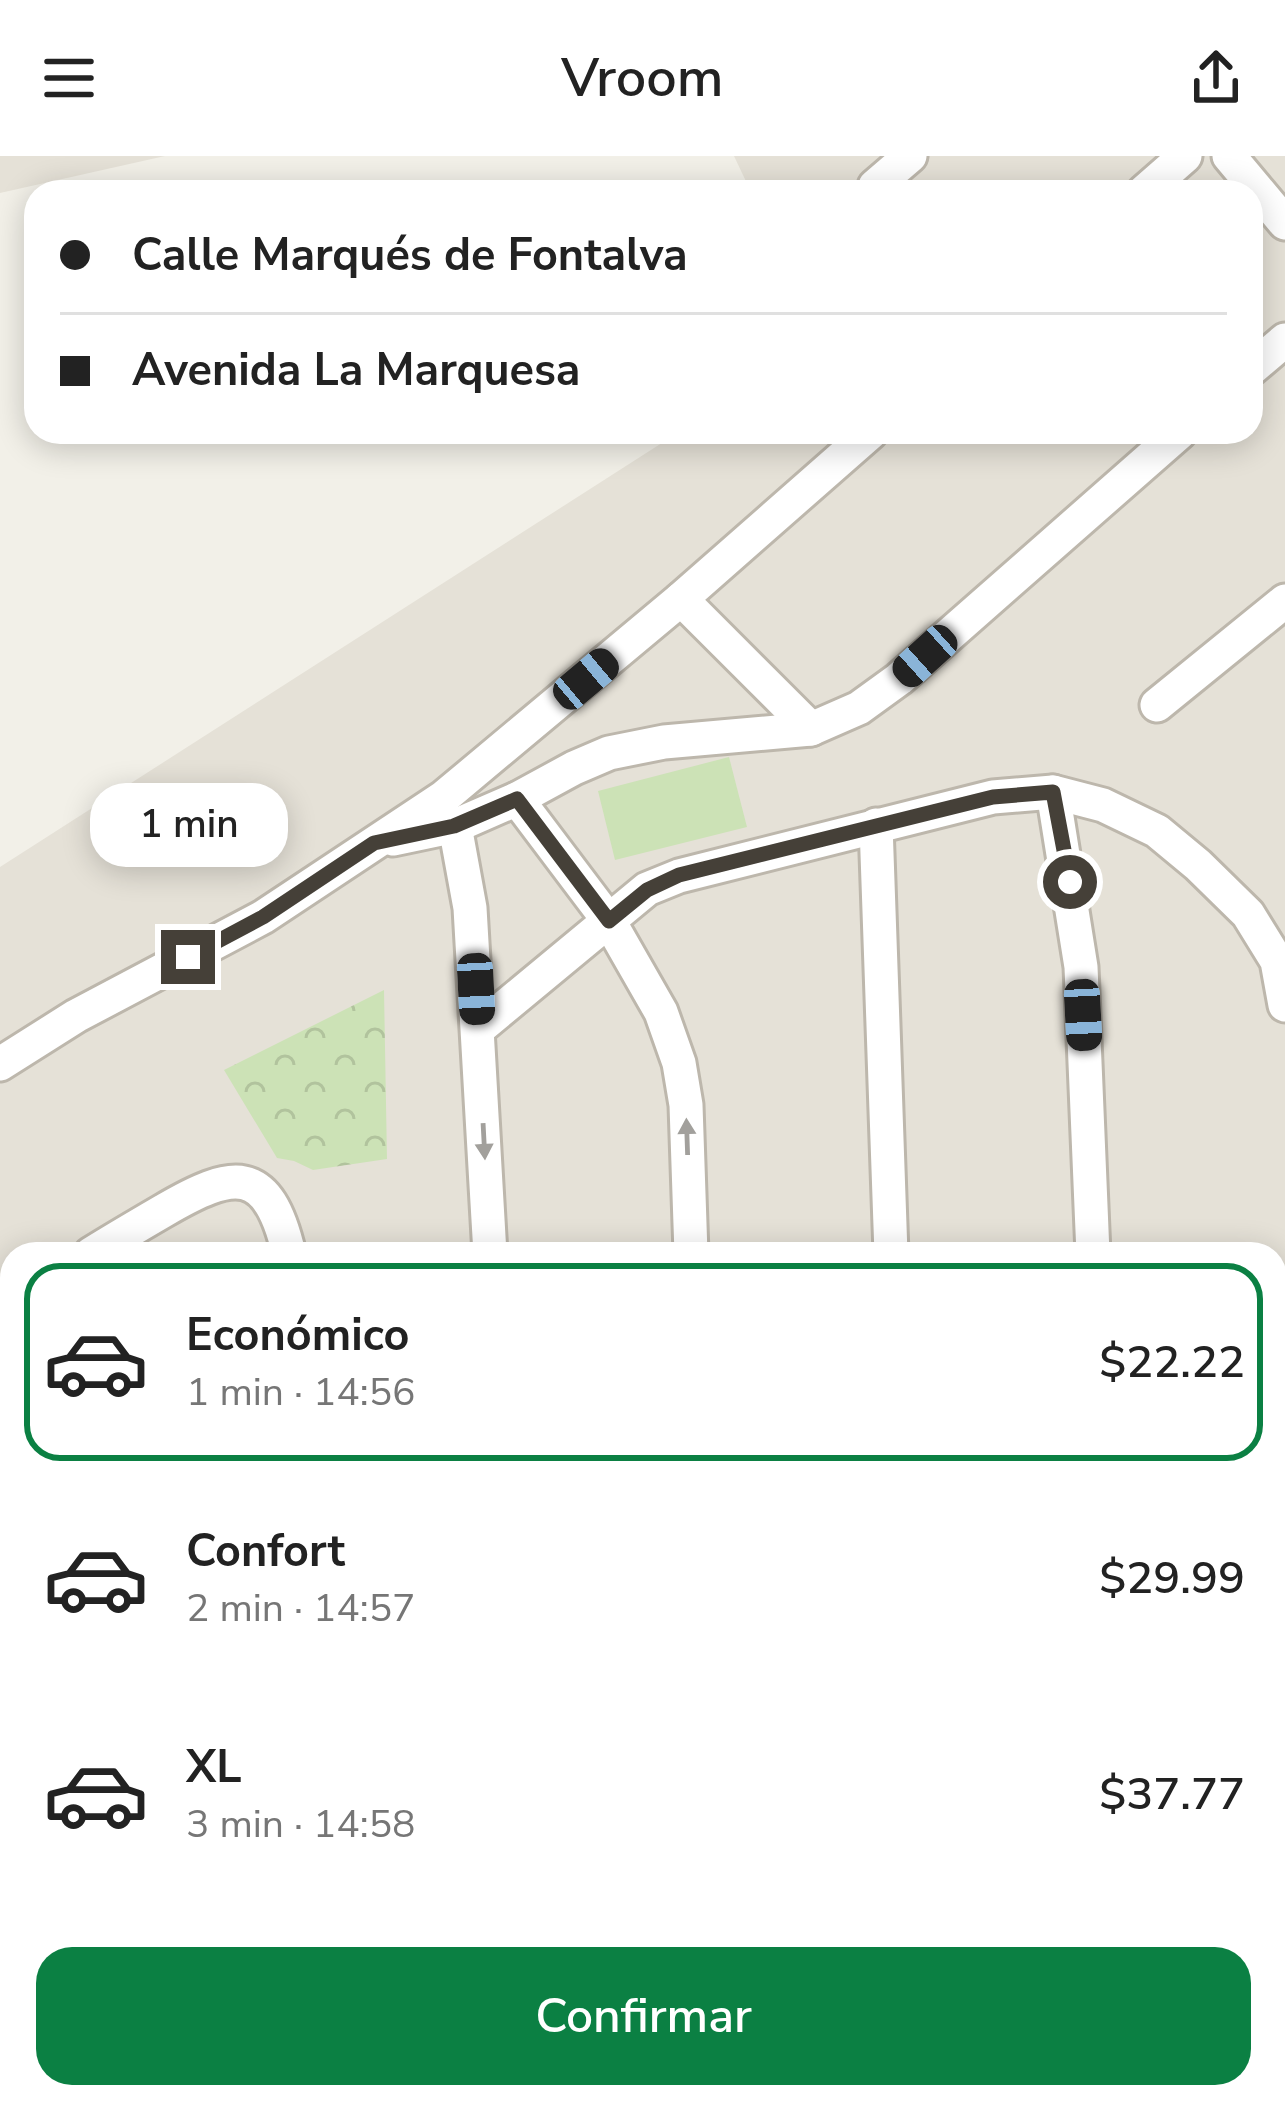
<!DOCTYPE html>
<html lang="es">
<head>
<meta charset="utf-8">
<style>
  body { margin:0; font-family:"Nunito Sans",sans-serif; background:#f6f6f6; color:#222; height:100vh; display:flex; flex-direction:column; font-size:45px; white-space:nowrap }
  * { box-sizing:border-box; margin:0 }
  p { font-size:39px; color:#767676 }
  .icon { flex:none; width:66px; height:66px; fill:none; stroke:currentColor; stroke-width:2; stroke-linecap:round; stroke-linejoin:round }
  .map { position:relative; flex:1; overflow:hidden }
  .details { position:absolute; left:0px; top:1086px; width:1287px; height:867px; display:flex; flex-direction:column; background:#fff; border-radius:36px 36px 0 0; box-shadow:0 6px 30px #0003 }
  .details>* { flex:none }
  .hud { position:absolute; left:24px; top:24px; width:1239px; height:264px; border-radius:36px; box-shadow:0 6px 30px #0003; display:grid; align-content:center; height:264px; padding:0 36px; background:#fff }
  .end { position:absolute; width:54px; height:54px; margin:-27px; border:15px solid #454038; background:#fff; box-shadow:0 0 0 6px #fff }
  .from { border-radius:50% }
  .bubble { position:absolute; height:84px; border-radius:36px; background:#fff; box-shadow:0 6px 30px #0003; font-size:39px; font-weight:600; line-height:84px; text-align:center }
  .car { position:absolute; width:36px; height:72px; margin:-36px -18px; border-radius:15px; box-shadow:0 0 9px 3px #0007; background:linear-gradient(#222 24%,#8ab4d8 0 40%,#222 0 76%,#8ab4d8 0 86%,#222 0) }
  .hud b { display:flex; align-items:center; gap:42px; height:114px; font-size:45px }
  .hud b+b { border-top:3px solid #e0e0e0 }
  .hud i { width:30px; height:30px; background:#222 }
  ul { padding:21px 0 0; list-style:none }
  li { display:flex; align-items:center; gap:36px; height:198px; margin:0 24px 18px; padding:0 12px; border:6px solid transparent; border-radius:36px }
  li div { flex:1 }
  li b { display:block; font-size:45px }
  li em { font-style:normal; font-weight:600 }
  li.active { border-color:#0b8043 }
  li>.icon { width:108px; height:108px; stroke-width:1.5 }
  .button { display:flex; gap:24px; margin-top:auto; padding:24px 36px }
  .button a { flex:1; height:138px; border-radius:36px; background:#0b8043; color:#fff; font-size:48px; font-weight:600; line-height:138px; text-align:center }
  header { display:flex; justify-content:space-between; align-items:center; height:156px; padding:0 36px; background:#fff; font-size:54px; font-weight:600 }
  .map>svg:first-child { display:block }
  .residential { fill:#e5e1d7; fill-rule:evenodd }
  .grass { fill:#cce2b6 }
  .park { fill:url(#park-crowns) }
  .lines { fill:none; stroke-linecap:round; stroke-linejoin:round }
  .minor-casing { stroke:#bdb7ac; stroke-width:39 }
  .minor { stroke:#fff; stroke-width:33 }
  .oneway { fill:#a2a09c }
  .route { stroke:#454038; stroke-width:15 }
</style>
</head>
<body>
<header><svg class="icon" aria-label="menu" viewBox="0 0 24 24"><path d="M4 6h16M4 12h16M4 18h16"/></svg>Vroom<svg class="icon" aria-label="share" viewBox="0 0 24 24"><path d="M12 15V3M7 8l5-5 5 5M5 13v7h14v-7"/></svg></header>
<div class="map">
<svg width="1285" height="1951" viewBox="0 0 1285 1951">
  <defs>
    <pattern id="park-crowns" width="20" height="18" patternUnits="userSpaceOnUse" patternTransform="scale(3)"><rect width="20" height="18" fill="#cce2b6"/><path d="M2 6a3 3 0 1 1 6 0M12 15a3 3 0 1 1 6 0" fill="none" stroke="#b1c39d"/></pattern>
  </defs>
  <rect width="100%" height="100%" fill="#f2f0e8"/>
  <!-- residential -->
  <g class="residential">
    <polygon points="0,0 165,0 0,37"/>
    <path d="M 734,0 L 1285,0 L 1285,1951 L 0,1951 L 0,711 L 679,276 L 1251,276 L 1251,36 L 751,36 ZM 12,1098 L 1275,1098 L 1275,1941 L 12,1941 Z"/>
  </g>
  <!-- grass -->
  <polygon class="grass" points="729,601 747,671 615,704 598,635"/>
  <!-- park -->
  <polygon class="park" points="384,834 387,1003 313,1014 294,1005 277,1002 224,914"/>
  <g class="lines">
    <defs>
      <g id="minor">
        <polyline points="1229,0 1285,67"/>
        <polyline points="875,30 910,0"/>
        <polyline points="1144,36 1185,0"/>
        <polyline points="1251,213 1285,184"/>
        <polyline points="681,443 811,573"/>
        <polyline points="1157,549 1285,445"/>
        <polyline points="1053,636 1081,811 1093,1098"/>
        <polyline points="517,643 609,765 661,856 679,907 686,949 691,1098"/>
        <polyline points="876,669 891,1098"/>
        <polyline points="455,670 470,752 490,1098"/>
        <polyline points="393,683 455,670 517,643 574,612 609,597 664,586 811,573 859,552 899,523 1180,276"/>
        <polyline points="478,873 647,733 679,720 993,641 1053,636 1103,649 1157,675 1198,709 1248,758 1277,805 1285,849"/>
        <polyline points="0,908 76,860 263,761 444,641 681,443 871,276"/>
        <path d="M 91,1098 C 115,1083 139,1069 163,1055 C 233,1014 268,1007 289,1098"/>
        <polyline points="0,1154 12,1147"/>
        <polyline points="1275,1459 1285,1453"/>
        <polyline points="0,1531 12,1531"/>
        <polyline points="138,1941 138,1951"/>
        <polyline points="335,1941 335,1951"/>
        <polyline points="538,1941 538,1951"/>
        <polyline points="1055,1941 1056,1951"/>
        <polyline points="1264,1941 1264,1951"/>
      </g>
    </defs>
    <!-- minor casing -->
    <use href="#minor" class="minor-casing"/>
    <!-- minor -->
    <use href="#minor" class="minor"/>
  </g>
  <!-- one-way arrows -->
  <defs><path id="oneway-solid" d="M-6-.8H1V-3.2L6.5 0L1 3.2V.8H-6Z" transform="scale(3)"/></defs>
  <g class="oneway">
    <use href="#oneway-solid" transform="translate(687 981) rotate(-92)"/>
    <use href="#oneway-solid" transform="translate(484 985) rotate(87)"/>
  </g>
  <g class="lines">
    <!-- route -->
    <polyline class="route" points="188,801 263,761 374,687 454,670 517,643 609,765 647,734 679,719 993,641 1053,636 1070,726"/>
  </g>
</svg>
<i class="end from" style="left:1070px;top:726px"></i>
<i class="end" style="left:188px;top:801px"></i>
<div class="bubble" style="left:90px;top:627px;width:198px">1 min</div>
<i class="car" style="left:925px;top:500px;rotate:228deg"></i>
<i class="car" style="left:586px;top:523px;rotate:50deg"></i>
<i class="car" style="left:476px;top:833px;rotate:177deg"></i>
<i class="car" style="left:1083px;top:859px;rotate:177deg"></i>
<div class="hud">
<b><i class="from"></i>Calle Marqués de Fontalva</b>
<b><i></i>Avenida La Marquesa</b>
</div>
<section class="details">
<ul>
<li class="active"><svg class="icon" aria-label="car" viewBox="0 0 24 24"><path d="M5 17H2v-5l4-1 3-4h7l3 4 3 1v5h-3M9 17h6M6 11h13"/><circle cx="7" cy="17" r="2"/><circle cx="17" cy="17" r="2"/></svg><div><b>Económico</b><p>1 min · 14:56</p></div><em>$22.22</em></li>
<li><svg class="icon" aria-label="car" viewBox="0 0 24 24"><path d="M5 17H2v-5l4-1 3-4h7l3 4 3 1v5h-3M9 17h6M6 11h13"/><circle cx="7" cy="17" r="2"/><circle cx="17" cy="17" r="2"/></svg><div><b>Confort</b><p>2 min · 14:57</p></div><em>$29.99</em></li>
<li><svg class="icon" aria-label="car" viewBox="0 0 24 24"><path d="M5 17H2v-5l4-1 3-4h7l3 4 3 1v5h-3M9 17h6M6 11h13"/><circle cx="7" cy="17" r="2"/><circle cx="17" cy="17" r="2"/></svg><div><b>XL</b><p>3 min · 14:58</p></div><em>$37.77</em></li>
</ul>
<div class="button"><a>Confirmar</a></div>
</section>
</div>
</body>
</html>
